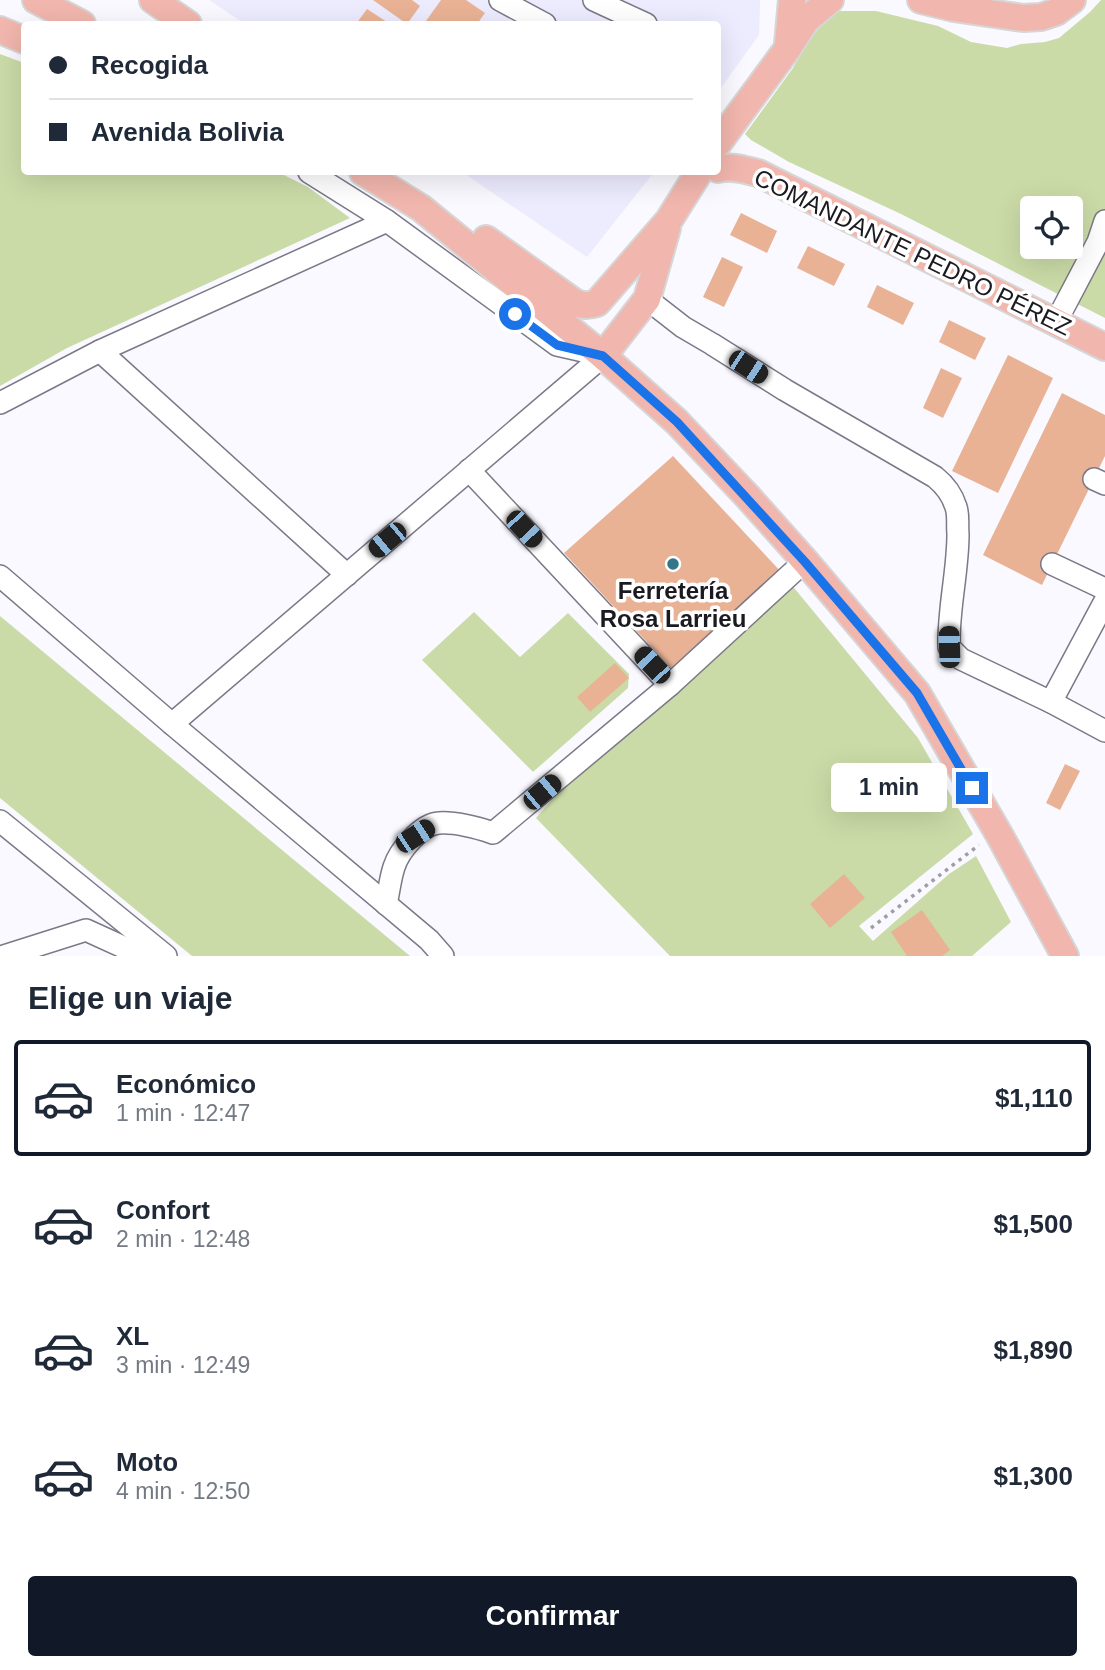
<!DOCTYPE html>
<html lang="es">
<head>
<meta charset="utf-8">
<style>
  body { margin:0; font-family:Helvetica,sans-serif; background:#f2f2f3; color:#1f2937; height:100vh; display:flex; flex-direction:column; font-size:26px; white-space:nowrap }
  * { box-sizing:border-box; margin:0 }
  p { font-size:23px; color:#747a83 }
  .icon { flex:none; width:38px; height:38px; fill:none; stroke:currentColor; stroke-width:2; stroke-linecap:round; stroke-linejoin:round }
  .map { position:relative; height:956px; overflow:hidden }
  .drawer { display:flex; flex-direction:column; background:#fff; flex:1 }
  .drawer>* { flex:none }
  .banner { position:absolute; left:21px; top:21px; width:700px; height:154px; border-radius:7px; box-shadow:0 7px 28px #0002; display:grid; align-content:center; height:154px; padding:0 28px; background:#fff }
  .tools { position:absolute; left:1020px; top:196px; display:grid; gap:14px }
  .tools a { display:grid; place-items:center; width:63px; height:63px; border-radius:7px; background:#fff; box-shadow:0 7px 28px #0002; font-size:35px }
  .end { position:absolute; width:32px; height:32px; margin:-16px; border:9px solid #1a73e8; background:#fff; box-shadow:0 0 0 4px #fff }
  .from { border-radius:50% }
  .bubble { position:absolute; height:49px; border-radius:7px; background:#fff; box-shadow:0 7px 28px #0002; font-size:23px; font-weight:700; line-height:49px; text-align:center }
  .car { position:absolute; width:21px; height:42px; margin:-21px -10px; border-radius:9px; box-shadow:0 0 5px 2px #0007; background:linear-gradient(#222 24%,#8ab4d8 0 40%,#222 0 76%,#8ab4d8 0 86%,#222 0) }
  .banner b { display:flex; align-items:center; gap:24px; height:66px; font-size:26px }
  .banner b+b { border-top:2px solid #e0e1e3 }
  .banner i { width:18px; height:18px; background:#1f2937 }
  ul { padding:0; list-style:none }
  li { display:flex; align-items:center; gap:21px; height:116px; margin:0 14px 10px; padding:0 14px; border:4px solid transparent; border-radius:7px }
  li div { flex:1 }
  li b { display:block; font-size:26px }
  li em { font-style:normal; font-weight:700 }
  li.current { border-color:#111827 }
  li>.icon { width:63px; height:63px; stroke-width:1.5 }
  h2 { padding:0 28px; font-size:32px; line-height:84px }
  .cta { display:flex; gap:14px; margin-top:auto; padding:14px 28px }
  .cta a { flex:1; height:80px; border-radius:7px; background:#111827; color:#fff; font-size:28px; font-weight:700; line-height:80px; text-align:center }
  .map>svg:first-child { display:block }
  .built { fill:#edebfe }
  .green { fill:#cbdba7; fill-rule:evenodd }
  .building { fill:#e9b295 }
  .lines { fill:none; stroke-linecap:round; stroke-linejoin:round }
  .minor-casing { stroke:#7b7987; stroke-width:24 }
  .major-casing { stroke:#d6d6d7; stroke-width:30 }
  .path { stroke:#9f9ea4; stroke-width:3.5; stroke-dasharray:3.5 5; stroke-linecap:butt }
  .minor { stroke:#fff; stroke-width:21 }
  .major { stroke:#f1b6ad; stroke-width:26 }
  .route { stroke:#1a73e8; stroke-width:9 }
  .poi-dot { fill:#337687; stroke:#fff; stroke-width:2.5 }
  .labels { text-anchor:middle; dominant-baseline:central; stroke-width:7; stroke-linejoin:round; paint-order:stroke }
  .street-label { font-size:24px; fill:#1b1a20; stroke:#fff }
  .poi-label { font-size:24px; font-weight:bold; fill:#1b1a20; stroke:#fff }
</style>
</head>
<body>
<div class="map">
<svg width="1105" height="956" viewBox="0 0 1105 956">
  <rect width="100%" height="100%" fill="#f9f9ff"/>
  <!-- built -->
  <g class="built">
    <polygon points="209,0 760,0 759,35 718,92 718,24 245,24"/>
    <polygon points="462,172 654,172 587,257"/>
  </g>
  <!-- green -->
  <g class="green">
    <path d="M 1101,0 L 1105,0 L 1105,318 L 901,214 L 789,162 L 751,140 L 745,134 L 793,68 L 805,46 L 823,23 L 839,11 L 876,11 L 938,26 L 971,42 L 1007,48 L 1021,44 L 1045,42 L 1059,38 L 1090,12 ZM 1032,208 L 1071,208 L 1071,247 L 1032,247 Z"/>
    <polygon points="0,54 24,63 24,172 278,172 308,187 350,218 67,348 0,386"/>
    <polygon points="790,583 918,738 973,834 859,926 873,941 949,874 976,856 1011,922 972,956 670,956 536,818 556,795"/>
    <polygon points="474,612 520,657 568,613 629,674 628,688 533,772 422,660"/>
    <polygon points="0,616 410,956 192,956 0,798"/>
  </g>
  <!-- building -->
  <g class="building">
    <polygon points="373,0 412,0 420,6 407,24"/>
    <polygon points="441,0 466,0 485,13 477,24 432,24 426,21"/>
    <polygon points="367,9 390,24 356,24"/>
    <polygon points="741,213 777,231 767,253 730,235"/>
    <polygon points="808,246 845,264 834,286 797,268"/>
    <polygon points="722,257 743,267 724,307 703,297"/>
    <polygon points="877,285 914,303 903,325 867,307"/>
    <polygon points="949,320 986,338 975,360 939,342"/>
    <polygon points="1008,355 1053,378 998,493 952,471"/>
    <polygon points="941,368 962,378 943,418 923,408"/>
    <polygon points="1062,393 1105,415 1105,456 1042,585 983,555"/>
    <polygon points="673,456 783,574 671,668 564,553"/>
    <polygon points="615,663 629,678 590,712 577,697"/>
    <polygon points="1065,764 1080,771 1060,810 1046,803"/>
    <polygon points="844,874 865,898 830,928 810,904"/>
    <polygon points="922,910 950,950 942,956 907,956 891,932"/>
  </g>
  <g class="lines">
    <defs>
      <g id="minor">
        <polyline points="500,0 545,24"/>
        <polyline points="594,0 646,24"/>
        <polyline points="309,172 387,221 557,345 601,355"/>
        <path d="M 647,299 L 683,327 L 712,344 L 785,390 L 935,477 C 945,485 952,494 956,507 C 959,516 957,525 958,534 C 958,572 948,609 949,647 L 961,659 L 1051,702 L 1105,731"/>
        <polyline points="1056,322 1098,242 1105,221"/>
        <polyline points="100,351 347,575"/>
        <polyline points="0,403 100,351 387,221"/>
        <polyline points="469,470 670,685"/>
        <polyline points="1094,479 1105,484"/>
        <polyline points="1052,564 1105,589"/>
        <polyline points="0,576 172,724 429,940 443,956"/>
        <polyline points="1051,702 1105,601"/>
        <polyline points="172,724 603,356"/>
        <polyline points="0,821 166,956"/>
        <path d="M 386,904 C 389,892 390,879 394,867 C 399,851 421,824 439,823 C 455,822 478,828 493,833 L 670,685 L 805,561"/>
        <polyline points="4,956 86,930 143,956"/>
      </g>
      <g id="major">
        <polyline points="36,0 82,24"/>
        <polyline points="153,0 188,24"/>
        <polyline points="921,0 954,8 1023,18 1041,17 1056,12 1072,0"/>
        <polyline points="0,30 24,40"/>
        <polyline points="788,44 792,0"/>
        <polyline points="718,143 788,48 806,20 830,0"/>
        <path d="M 718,169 C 731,165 745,170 758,173 L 1105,347"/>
        <polyline points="363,172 421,208 603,356 677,422 748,497 805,561 917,693 1000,836 1065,956"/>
        <path d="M 486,239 L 574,302 C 582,306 588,306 597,303 L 669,220 L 699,172"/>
        <polyline points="603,356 647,299 667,228"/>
      </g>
    </defs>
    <!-- minor casing -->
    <use href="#minor" class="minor-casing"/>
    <!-- major casing -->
    <use href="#major" class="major-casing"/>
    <!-- path -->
    <polyline class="path" points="871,928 979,845"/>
    <!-- minor -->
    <use href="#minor" class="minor"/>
    <!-- major -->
    <use href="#major" class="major"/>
  </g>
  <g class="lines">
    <!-- route -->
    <polyline class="route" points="515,314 557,345 603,356 677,422 805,562 917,693 972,788"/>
  </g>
  <!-- markers -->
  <circle class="poi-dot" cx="673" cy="564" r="7"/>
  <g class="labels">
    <!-- street labels -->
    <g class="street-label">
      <text transform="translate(913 252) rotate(26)">COMANDANTE PEDRO PÉREZ</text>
    </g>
    <!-- poi labels -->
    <g class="poi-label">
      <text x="673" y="590">Ferretería<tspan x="673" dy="28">Rosa Larrieu</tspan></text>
    </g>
  </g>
</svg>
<div class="tools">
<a><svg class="icon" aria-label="locate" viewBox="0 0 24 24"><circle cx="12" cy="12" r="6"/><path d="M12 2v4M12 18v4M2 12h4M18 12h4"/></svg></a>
</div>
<i class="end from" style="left:515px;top:314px"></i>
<i class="end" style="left:972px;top:788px"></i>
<div class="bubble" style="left:831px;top:763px;width:116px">1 min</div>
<i class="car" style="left:748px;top:367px;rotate:123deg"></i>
<i class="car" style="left:524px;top:529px;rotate:137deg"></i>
<i class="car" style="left:387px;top:540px;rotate:230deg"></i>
<i class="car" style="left:949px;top:647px;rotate:358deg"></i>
<i class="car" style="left:652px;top:665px;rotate:317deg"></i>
<i class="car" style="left:542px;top:792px;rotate:50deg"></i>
<i class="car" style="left:415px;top:836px;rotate:57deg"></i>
<div class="banner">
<b><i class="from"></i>Recogida</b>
<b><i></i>Avenida Bolivia</b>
</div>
</div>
<section class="drawer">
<h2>Elige un viaje</h2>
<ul>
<li class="current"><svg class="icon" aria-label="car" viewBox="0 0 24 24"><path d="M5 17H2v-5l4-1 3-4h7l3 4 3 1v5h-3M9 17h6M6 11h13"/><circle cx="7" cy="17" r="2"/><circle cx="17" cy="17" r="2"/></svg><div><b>Económico</b><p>1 min · 12:47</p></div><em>$1,110</em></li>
<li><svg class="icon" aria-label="car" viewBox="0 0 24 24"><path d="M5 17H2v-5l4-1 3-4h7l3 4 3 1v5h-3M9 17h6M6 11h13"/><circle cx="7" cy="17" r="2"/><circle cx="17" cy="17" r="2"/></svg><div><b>Confort</b><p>2 min · 12:48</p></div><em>$1,500</em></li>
<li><svg class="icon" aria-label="car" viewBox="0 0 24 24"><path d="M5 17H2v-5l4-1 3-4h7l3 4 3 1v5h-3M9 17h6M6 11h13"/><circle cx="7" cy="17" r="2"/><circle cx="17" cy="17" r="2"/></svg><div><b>XL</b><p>3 min · 12:49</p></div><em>$1,890</em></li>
<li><svg class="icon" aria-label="car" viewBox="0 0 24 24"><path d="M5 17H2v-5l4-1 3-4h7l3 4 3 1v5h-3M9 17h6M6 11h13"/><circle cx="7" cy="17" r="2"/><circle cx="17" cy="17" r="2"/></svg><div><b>Moto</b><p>4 min · 12:50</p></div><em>$1,300</em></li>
</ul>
<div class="cta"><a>Confirmar</a></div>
</section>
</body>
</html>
